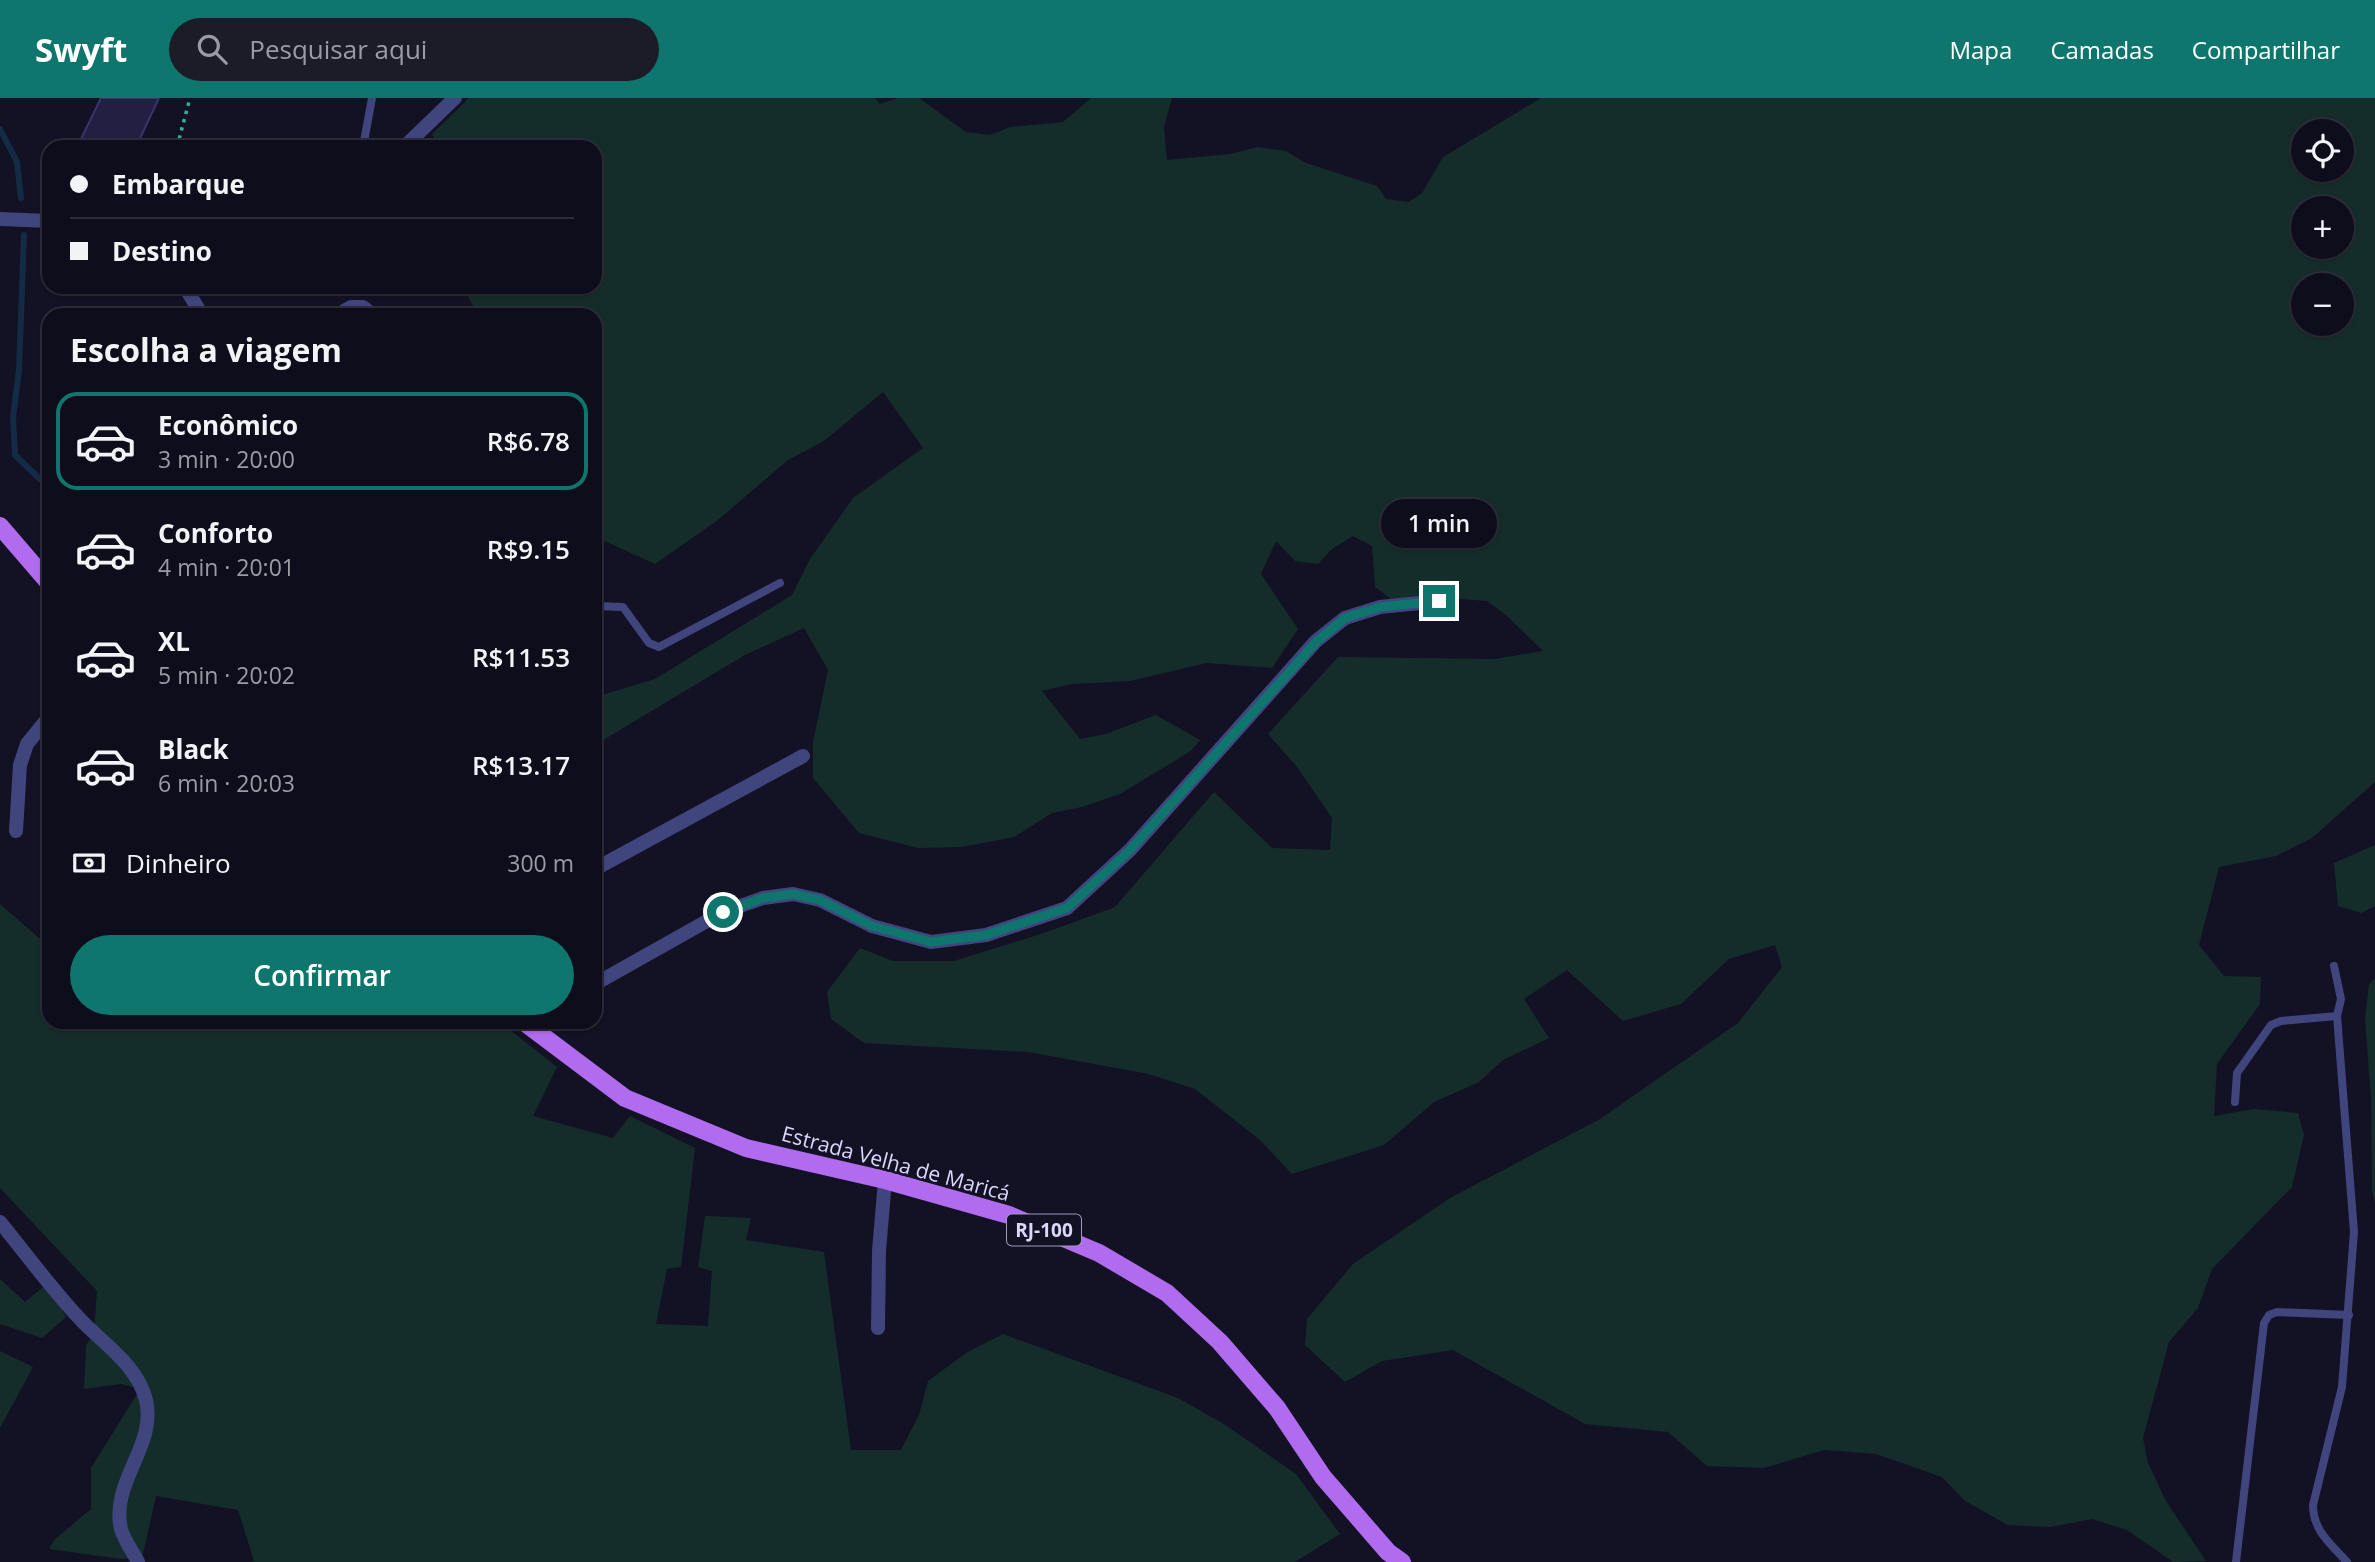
<!DOCTYPE html>
<html lang="pt">
<head>
<meta charset="utf-8">
<style>
  body { margin:0; font-family:"Open Sans",sans-serif; background:#1c1b28; color:#f1f3f6; height:100vh; display:flex; flex-direction:column; font-size:26px; white-space:nowrap }
  * { box-sizing:border-box; margin:0 }
  p { font-size:23px; color:#9b9ca3 }
  .icon { flex:none; width:38px; height:38px; fill:none; stroke:currentColor; stroke-width:2; stroke-linecap:round; stroke-linejoin:round }
  .map { position:relative; flex:1; overflow:hidden }
  .drawer { position:absolute; left:42px; top:210px; width:560px; height:721px; display:flex; flex-direction:column; background:#0e0d1b; border-radius:21px; box-shadow:0 2px 5px #0004,0 0 0 2px #2e2d3a }
  .drawer>* { flex:none }
  .banner { position:absolute; left:42px; top:42px; width:560px; height:154px; border-radius:21px; box-shadow:0 2px 5px #0004,0 0 0 2px #2e2d3a; display:grid; align-content:center; height:154px; padding:0 28px; background:#0e0d1b }
  .buttons { position:absolute; left:2291px; top:21px; display:grid; gap:14px }
  .buttons a { display:grid; place-items:center; width:63px; height:63px; border-radius:50%; background:#0e0d1b; box-shadow:0 2px 5px #0004,0 0 0 2px #2e2d3a; font-size:35px }
  .end { position:absolute; width:32px; height:32px; margin:-16px; border:9px solid #0f766e; background:#fff; box-shadow:0 0 0 4px #fff }
  .from { border-radius:50% }
  .bubble { position:absolute; height:49px; border-radius:24px; background:#0e0d1b; box-shadow:0 2px 5px #0004,0 0 0 2px #2e2d3a; font-size:23px; font-weight:600; line-height:49px; text-align:center }
  .banner b { display:flex; align-items:center; gap:24px; height:66px; font-size:26px }
  .banner b+b { border-top:2px solid #2e2d3a }
  .banner i { width:18px; height:18px; background:#f1f3f6 }
  ul { padding:0; list-style:none }
  li { display:flex; align-items:center; gap:21px; height:98px; margin:0 14px 10px; padding:0 14px; border:4px solid transparent; border-radius:21px }
  li div { flex:1 }
  li b { display:block; font-size:26px }
  li em { font-style:normal; font-weight:600 }
  li.current { border-color:#0f766e }
  li>.icon { width:63px; height:63px; stroke-width:1.5 }
  h2 { padding:0 28px; font-size:32px; line-height:84px }
  .pay { display:flex; align-items:center; gap:18px; height:77px; padding:0 28px; font-size:26px }
  .pay p { margin-inline-start:auto }
  .primary-button { display:flex; gap:14px; margin-top:auto; padding:14px 28px }
  .primary-button a { flex:1; height:80px; border-radius:42px; background:#0f766e; color:#fff; font-size:28px; font-weight:600; line-height:80px; text-align:center }
  header { display:flex; align-items:center; gap:42px; box-sizing:border-box; height:98px; padding:0 35px; background:#0f766e; color:#fff }
  header strong { font-size:33px }
  nav { display:flex; gap:38px; margin-inline-start:auto; font-size:24px }
  .search { width:490px; height:63px; background:#1c1b28; display:flex; align-items:center; gap:18px; box-sizing:border-box; padding:0 24px; border-radius:38px; color:#9b9ca3; font-size:26px }
  .map>svg:first-child { display:block }
  .green { fill:#152d2a; fill-rule:evenodd }
  .lines { fill:none; stroke-linecap:round; stroke-linejoin:round }
  .stream { stroke:#142b46; stroke-width:6 }
  .building { fill:#231f43; stroke:#3a346c; stroke-width:2 }
  .path { stroke:#3cab9a; stroke-width:3.5; stroke-dasharray:3.5 5; stroke-linecap:butt }
  .lane { stroke:#41457e; stroke-width:8 }
  .street { stroke:#41457e; stroke-width:14 }
  .primary { stroke:#b16bef; stroke-width:18 }
  .route { stroke:#0f766e; stroke-width:9 }
  .labels { text-anchor:middle; dominant-baseline:central; stroke-width:5; stroke-linejoin:round; paint-order:stroke }
  .shield { fill:#131124; stroke:#9e9cba; stroke-width:2 }
  .shield-label { font-size:19px; font-weight:bold; fill:#d9d8fb }
  .street-label { font-size:21px; fill:#d9d8fb; stroke:#131124 }
</style>
</head>
<body>
<header>
<strong>Swyft</strong>
<div class="search"><svg class="icon" aria-label="search" viewBox="0 0 24 24"><circle cx="10" cy="10" r="6"/><path d="M15 15l6 6"/></svg>Pesquisar aqui</div>
<nav><a>Mapa</a><a>Camadas</a><a>Compartilhar</a></nav>
</header>
<div class="map">
<svg width="2375" height="1464" viewBox="0 0 2375 1464">
  <rect width="100%" height="100%" fill="#131124"/>
  <!-- green -->
  <g class="green">
    <path d="M 469,0 L 875,0 L 880,6 L 898,0 L 919,0 L 966,34 L 990,37 L 1010,29 L 1063,24 L 1091,0 L 1172,0 L 1164,29 L 1167,62 L 1230,56 L 1258,49 L 1286,53 L 1306,65 L 1377,88 L 1386,101 L 1409,104 L 1422,95 L 1443,59 L 1541,0 L 2375,0 L 2375,684 L 2312,740 L 2276,758 L 2219,769 L 2199,847 L 2224,878 L 2261,879 L 2260,906 L 2217,966 L 2214,1018 L 2254,1011 L 2298,1015 L 2304,1037 L 2292,1089 L 2212,1171 L 2198,1210 L 2169,1244 L 2143,1340 L 2148,1365 L 2166,1403 L 2206,1463 L 2173,1464 L 2127,1432 L 2092,1421 L 2050,1429 L 2008,1427 L 1965,1403 L 1942,1379 L 1876,1356 L 1824,1352 L 1764,1370 L 1707,1368 L 1668,1334 L 1585,1326 L 1453,1252 L 1382,1263 L 1345,1284 L 1305,1247 L 1307,1221 L 1353,1166 L 1450,1100 L 1600,1021 L 1738,925 L 1782,869 L 1775,847 L 1729,861 L 1681,906 L 1623,923 L 1567,872 L 1524,901 L 1549,940 L 1503,962 L 1479,984 L 1434,1004 L 1384,1047 L 1292,1076 L 1260,1042 L 1195,991 L 1149,976 L 1028,954 L 864,945 L 831,921 L 827,894 L 860,850 L 893,863 L 954,863 L 1047,834 L 1115,809 L 1214,694 L 1272,750 L 1330,752 L 1332,720 L 1297,669 L 1268,636 L 1338,559 L 1495,561 L 1543,553 L 1506,517 L 1487,503 L 1445,500 L 1391,501 L 1375,489 L 1372,448 L 1353,438 L 1332,451 L 1318,466 L 1295,463 L 1276,443 L 1261,476 L 1298,531 L 1272,570 L 1207,565 L 1130,583 L 1072,586 L 1042,593 L 1080,641 L 1106,636 L 1156,617 L 1200,642 L 1191,653 L 1120,696 L 1082,709 L 1052,715 L 1014,739 L 962,749 L 918,750 L 859,735 L 813,680 L 813,644 L 828,572 L 804,530 L 745,557 L 595,647 L 595,599 L 655,581 L 792,497 L 810,461 L 853,400 L 923,350 L 883,294 L 824,343 L 788,362 L 718,422 L 655,466 L 598,440 L 595,435 L 595,217 L 478,217 L 463,189 L 595,189 L 595,49 L 438,49 L 432,36 ZM 2303,33 L 2342,33 L 2342,72 L 2303,72 ZM 2303,110 L 2342,110 L 2342,149 L 2303,149 ZM 2303,187 L 2342,187 L 2342,226 L 2303,226 Z"/>
    <polygon points="2375,747 2375,808 2361,815 2338,808 2334,765"/>
    <polygon points="0,806 46,846 49,844 49,924 500,924 557,969 533,1018 613,1040 630,1018 695,1050 681,1169 667,1171 656,1226 708,1228 712,1173 698,1169 705,1118 751,1120 746,1142 824,1154 851,1352 901,1352 919,1317 928,1283 966,1255 1003,1236 1178,1300 1224,1326 1296,1376 1340,1436 1295,1464 247,1464 254,1463 238,1412 156,1398 142,1460 121,1461 49,1451 54,1442 91,1411 91,1370 140,1291 121,1286 84,1291 86,1248 94,1233 97,1193 0,1090"/>
    <polygon points="2375,880 2375,1105 2372,1092 2371,1000 2365,921 2369,886"/>
    <polygon points="0,1181 25,1204 48,1185 66,1219 42,1240 0,1226"/>
    <polygon points="0,1253 33,1269 0,1330"/>
  </g>
  <g class="lines">
    <!-- stream -->
    <g class="stream">
      <polyline points="0,31 17,64 21,100"/>
      <polyline points="24,137 19,272 13,319 15,357 43,384 49,385"/>
    </g>
  </g>
  <!-- building -->
  <polygon class="building" points="101,0 159,0 136,49 77,49"/>
  <g class="lines">
    <!-- path -->
    <polyline class="path" points="177,49 190,0"/>
    <!-- lane -->
    <g class="lane">
      <polyline points="363,49 372,0"/>
      <polyline points="595,508 623,509 649,545 659,549 780,485"/>
      <path d="M 2337,918 L 2354,1134 L 2342,1289 L 2313,1407 C 2313,1433 2331,1446 2347,1464"/>
      <polyline points="2235,1004 2237,975 2271,927 2281,923 2337,918 2341,901 2334,868"/>
      <polyline points="2236,1464 2264,1225 2269,1217 2277,1214 2349,1217"/>
    </g>
    <!-- street -->
    <g class="street">
      <polyline points="404,49 455,0"/>
      <polyline points="0,121 49,123"/>
      <polyline points="185,189 202,217"/>
      <polyline points="337,217 351,209 363,209 373,217"/>
      <polyline points="16,733 20,667 27,646 49,619"/>
      <polyline points="595,771 803,658"/>
      <polyline points="595,886 723,814 763,800 793,796 820,802 872,828 931,844 986,837 1067,810 1130,752 1316,543 1345,520 1380,509 1439,503"/>
      <path d="M 0,1124 C 26,1156 51,1190 79,1220 C 102,1245 137,1266 146,1302 C 157,1348 110,1384 121,1431 C 124,1442 133,1454 138,1464"/>
      <polyline points="878,1230 879,1153 885,1082"/>
    </g>
    <!-- primary -->
    <g class="primary">
      <polyline points="0,428 49,485"/>
      <polyline points="524,924 625,1000 746,1050 885,1082 1009,1117 1099,1155 1167,1195 1220,1244 1277,1310 1323,1379 1388,1454 1402,1464"/>
    </g>
  </g>
  <g class="lines">
    <!-- route -->
    <polyline class="route" points="723,814 763,800 793,796 820,802 872,828 931,844 986,837 1067,810 1130,752 1317,543 1345,520 1380,509 1439,503"/>
  </g>
  <g class="labels">
    <!-- shield labels -->
    <rect class="shield" x="1007" y="1116.5" width="74" height="31" rx="5"/>
    <g class="shield-label">
      <text x="1044" y="1132">RJ-100</text>
    </g>
    <!-- street labels -->
    <g class="street-label">
      <text transform="translate(896 1065) rotate(15)">Estrada Velha de Maricá</text>
    </g>
  </g>
</svg>
<div class="buttons">
<a><svg class="icon" aria-label="locate" viewBox="0 0 24 24"><circle cx="12" cy="12" r="6"/><path d="M12 2v4M12 18v4M2 12h4M18 12h4"/></svg></a>
<a>+</a>
<a>−</a>
</div>
<i class="end from" style="left:723px;top:814px"></i>
<i class="end" style="left:1439px;top:503px"></i>
<div class="bubble" style="left:1381px;top:401px;width:116px">1 min</div>
<div class="banner">
<b><i class="from"></i>Embarque</b>
<b><i></i>Destino</b>
</div>
<section class="drawer">
<h2>Escolha a viagem</h2>
<ul>
<li class="current"><svg class="icon" aria-label="car" viewBox="0 0 24 24"><path d="M5 17H2v-5l4-1 3-4h7l3 4 3 1v5h-3M9 17h6M6 11h13"/><circle cx="7" cy="17" r="2"/><circle cx="17" cy="17" r="2"/></svg><div><b>Econômico</b><p>3 min · 20:00</p></div><em>R$6.78</em></li>
<li><svg class="icon" aria-label="car" viewBox="0 0 24 24"><path d="M5 17H2v-5l4-1 3-4h7l3 4 3 1v5h-3M9 17h6M6 11h13"/><circle cx="7" cy="17" r="2"/><circle cx="17" cy="17" r="2"/></svg><div><b>Conforto</b><p>4 min · 20:01</p></div><em>R$9.15</em></li>
<li><svg class="icon" aria-label="car" viewBox="0 0 24 24"><path d="M5 17H2v-5l4-1 3-4h7l3 4 3 1v5h-3M9 17h6M6 11h13"/><circle cx="7" cy="17" r="2"/><circle cx="17" cy="17" r="2"/></svg><div><b>XL</b><p>5 min · 20:02</p></div><em>R$11.53</em></li>
<li><svg class="icon" aria-label="car" viewBox="0 0 24 24"><path d="M5 17H2v-5l4-1 3-4h7l3 4 3 1v5h-3M9 17h6M6 11h13"/><circle cx="7" cy="17" r="2"/><circle cx="17" cy="17" r="2"/></svg><div><b>Black</b><p>6 min · 20:03</p></div><em>R$13.17</em></li>
</ul>
<div class="pay"><svg class="icon" aria-label="cash" viewBox="0 0 24 24"><path d="M3 7h18v10H3z"/><circle cx="12" cy="12" r="2"/></svg>Dinheiro<p>300 m</p></div>
<div class="primary-button"><a>Confirmar</a></div>
</section>
</div>
</body>
</html>
